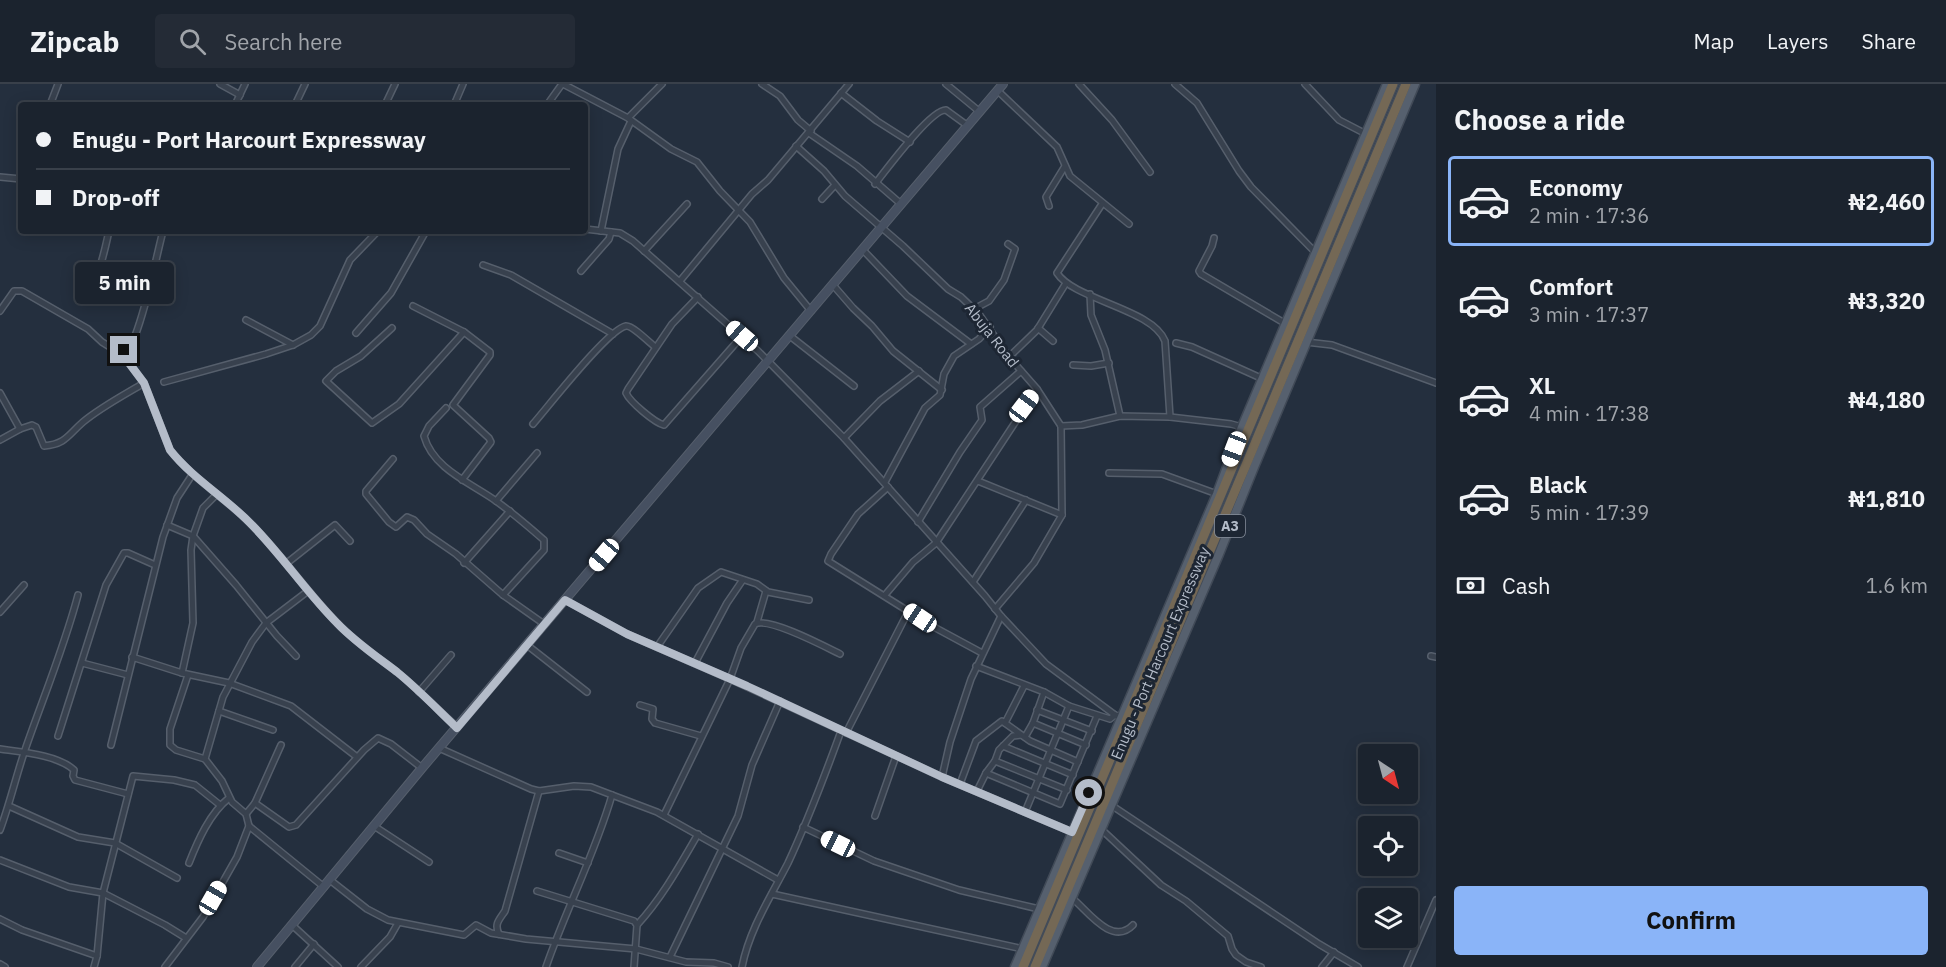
<!DOCTYPE html>
<html lang="en">
<head>
<meta charset="utf-8">
<style>
  body { margin:0; font-family:"IBM Plex Sans",sans-serif; background:#242b36; color:#f1f3f6; height:100vh; display:flex; flex-direction:column; font-size:22px; white-space:nowrap }
  * { box-sizing:border-box; margin:0 }
  p { font-size:20px; color:#a0a4aa }
  .icon { flex:none; width:33px; height:33px; fill:none; stroke:currentColor; stroke-width:2; stroke-linecap:round; stroke-linejoin:round }
  .map { position:relative; flex:1; overflow:hidden }
  .sheet { display:flex; flex-direction:column; background:#1b232e; width:510px }
  .sheet>* { flex:none }
  .hud { position:absolute; left:18px; top:18px; width:570px; height:132px; border-radius:6px; box-shadow:0 3px 15px #0003,0 0 0 2px #39404a; display:grid; align-content:center; height:132px; padding:0 18px; background:#1b232e }
  .needle { width:39px; rotate:144deg }
  .controls { position:absolute; left:1358px; top:660px; display:grid; gap:12px }
  .controls a { display:grid; place-items:center; width:60px; height:60px; border-radius:6px; background:#1b232e; box-shadow:0 3px 15px #0003,0 0 0 2px #39404a; font-size:30px }
  .end { position:absolute; width:27px; height:27px; margin:-14px; border:8px solid #b4bcc9; background:#111; box-shadow:0 0 0 3px #111 }
  .from { border-radius:50% }
  .bubble { position:absolute; height:42px; border-radius:6px; background:#1b232e; box-shadow:0 3px 15px #0003,0 0 0 2px #39404a; font-size:20px; font-weight:700; line-height:42px; text-align:center }
  .car { position:absolute; width:18px; height:36px; margin:-18px -9px; border-radius:8px; box-shadow:0 0 4px 2px #0007; background:linear-gradient(#fff 24%,#345 0 40%,#fff 0 76%,#345 0 86%,#fff 0) }
  .hud b { display:flex; align-items:center; gap:21px; height:57px; font-size:22px }
  .hud b+b { border-top:2px solid #39404a }
  .hud i { width:15px; height:15px; background:#f1f3f6 }
  ul { padding:0; list-style:none }
  li { display:flex; align-items:center; gap:18px; height:90px; margin:0 12px 9px; padding:0 6px; border:3px solid transparent; border-radius:6px }
  li div { flex:1 }
  li b { display:block; font-size:22px }
  li em { font-style:normal; font-weight:700 }
  li.current { border-color:#8ab4f8 }
  li>.icon { width:54px; height:54px; stroke-width:1.5 }
  h2 { padding:0 18px; font-size:27px; line-height:72px }
  .pay { display:flex; align-items:center; gap:15px; height:66px; padding:0 18px; font-size:22px }
  .pay p { margin-inline-start:auto }
  .action { display:flex; gap:12px; margin-top:auto; padding:12px 18px }
  .action a { flex:1; height:69px; border-radius:6px; background:#8ab4f8; color:#111; font-size:24px; font-weight:700; line-height:69px; text-align:center }
  header { display:flex; align-items:center; gap:36px; box-sizing:border-box; height:84px; padding:0 30px; background:#1b232e; border-bottom:2px solid #39404a }
  header strong { font-size:28px }
  nav { display:flex; gap:33px; margin-inline-start:auto; font-size:21px }
  .search { width:420px; height:54px; background:#242b36; display:flex; align-items:center; gap:15px; box-sizing:border-box; padding:0 21px; border-radius:6px; color:#a0a4aa; font-size:22px }
  main { display:flex; flex:1; min-height:0 }
  .map>svg:first-child { display:block }
  .lines { fill:none; stroke-linecap:round; stroke-linejoin:round }
  .street-casing { stroke:#565f6c; stroke-width:8 }
  .secondary-casing { stroke:#565f6c; stroke-width:10 }
  .primary-casing { stroke:#414a57; stroke-width:11 }
  .highway-casing { stroke:#434c59; stroke-width:12 }
  .street { stroke:#38414e; stroke-width:5 }
  .secondary { stroke:#465061; stroke-width:8 }
  .primary { stroke:#56606e; stroke-width:8 }
  .highway { stroke:#746855; stroke-width:9 }
  .route { stroke:#b4bcc9; stroke-width:8 }
  .labels { text-anchor:middle; dominant-baseline:central; stroke-width:6; stroke-linejoin:round; paint-order:stroke }
  .shield { fill:#1d2633; stroke:#878f9c; stroke-width:1.5 }
  .shield-label { font-size:14px; font-weight:bold; fill:#b4bcc9 }
  .street-label { font-size:15px; fill:#b4bcc9; stroke:#1d2633 }
</style>
</head>
<body>
<header>
<strong>Zipcab</strong>
<div class="search"><svg class="icon" aria-label="search" viewBox="0 0 24 24"><circle cx="10" cy="10" r="6"/><path d="M15 15l6 6"/></svg>Search here</div>
<nav><a>Map</a><a>Layers</a><a>Share</a></nav>
</header>
<main>
<div class="map">
<svg width="1436" height="883" viewBox="0 0 1436 883">
  <rect width="100%" height="100%" fill="#242f3e"/>
  <g class="lines">
    <defs>
      <g id="street">
        <polyline points="220,0 240,11"/>
        <polyline points="563,0 628,34 671,65 697,78 720,107 750,138 784,194 811,227"/>
        <polyline points="762,0 780,12 798,36 811,47"/>
        <polyline points="946,0 980,28"/>
        <polyline points="1079,0 1112,36 1150,88"/>
        <polyline points="1175,0 1197,19 1239,87 1251,103 1316,169"/>
        <polyline points="1305,0 1339,36 1366,50"/>
        <polyline points="998,7 1057,63 1070,92 1129,140"/>
        <polyline points="841,9 877,37 910,58"/>
        <polyline points="50,21 58,0"/>
        <polyline points="235,21 245,0"/>
        <polyline points="295,21 305,0"/>
        <polyline points="385,21 395,0"/>
        <polyline points="454,21 463,0"/>
        <polyline points="547,21 562,0"/>
        <polyline points="628,34 662,0"/>
        <polyline points="809,49 857,82 901,120"/>
        <polyline points="796,62 824,87 845,112 903,162 948,205 961,213 979,230 1009,273 1037,305 1061,342"/>
        <polyline points="0,93 21,95"/>
        <path d="M 875,100 C 886,86 931,25 946,26 L 968,42"/>
        <polyline points="822,115 835,101"/>
        <path d="M 1102,120 L 1057,189 C 1074,216 1153,225 1165,257 L 1170,333"/>
        <polyline points="1049,122 1046,113 1065,82"/>
        <polyline points="585,145 620,149 633,157 758,267 844,354 985,512 1001,532 1046,580 1115,631 1122,633"/>
        <polyline points="601,147 618,65 631,37"/>
        <polyline points="1214,154 1212,162 1199,187 1201,190 1286,240"/>
        <polyline points="863,166 907,212 971,260"/>
        <polyline points="644,167 687,120"/>
        <polyline points="483,181 511,191 613,250"/>
        <polyline points="581,187 609,155 611,148"/>
        <polyline points="680,197 752,110 768,96 849,0"/>
        <polyline points="833,201 853,224 872,242 893,267 942,306"/>
        <path d="M 82,210 C 98,204 105,164 109,147"/>
        <polyline points="1090,210 1091,231 1105,266 1120,332"/>
        <path d="M 698,213 L 672,240 L 628,305 L 626,309 C 630,318 655,339 664,341 L 742,252"/>
        <polyline points="413,222 464,248 490,268 490,271 453,321 489,354 491,358 462,396"/>
        <polyline points="974,225 989,217 1004,196 1015,165 1008,160"/>
        <path d="M 0,227 L 14,207 L 22,207 L 88,245 L 102,258 L 123,271 L 144,299 L 170,366 C 193,395 224,413 250,439 C 282,471 306,507 337,539 C 355,558 376,572 397,588 C 418,605 437,625 457,643"/>
        <polyline points="246,236 293,261"/>
        <polyline points="392,244 361,272 336,287 326,297 372,339 399,320 464,248"/>
        <polyline points="1038,244 1053,257"/>
        <polyline points="356,249 391,209 426,147"/>
        <polyline points="790,252 854,302"/>
        <polyline points="1306,258 1332,261 1436,299"/>
        <polyline points="1176,259 1192,263 1263,295"/>
        <path d="M 123,271 C 124,263 132,259 135,252 C 148,218 154,182 163,147"/>
        <polyline points="1009,273 1037,246 1066,199"/>
        <polyline points="1073,281 1091,282 1109,279"/>
        <polyline points="164,298 266,270 293,261 311,251 320,242 350,176 378,147"/>
        <polyline points="0,309 20,345"/>
        <path d="M 446,324 L 429,342 L 424,352 C 433,385 471,399 496,417 C 513,429 529,443 544,456 L 544,466 L 503,511"/>
        <path d="M 533,340 C 548,323 608,245 626,242 C 632,241 650,259 655,263"/>
        <polyline points="1061,342 1082,341 1120,332 1170,333 1231,340 1242,343"/>
        <polyline points="844,354 880,317 919,287"/>
        <path d="M 0,356 L 20,345 L 32,341 L 36,343 L 44,362 C 66,360 68,351 83,338 C 101,323 124,311 144,299"/>
        <polyline points="393,375 366,407 366,410 389,438 396,443 407,433 414,436 427,450 456,470 503,511 544,540"/>
        <polyline points="1109,389 1162,390 1217,410"/>
        <polyline points="978,397 1062,431"/>
        <polyline points="885,398 925,324 940,311 944,290 954,272 979,255 990,243"/>
        <polyline points="888,403 858,430 831,470 828,477 932,542 982,569"/>
        <polyline points="216,411 203,424 193,452 191,466 193,539 182,589 229,599 291,622 357,673"/>
        <polyline points="496,417 537,369"/>
        <polyline points="918,438 960,368 982,336 980,323 1021,287"/>
        <polyline points="167,441 193,452 236,501 277,552 296,572"/>
        <polyline points="287,479 335,441 350,457"/>
        <polyline points="464,479 510,427"/>
        <polyline points="973,498 1026,416"/>
        <polyline points="308,507 266,539 252,558 223,613 205,675 222,697 232,718 246,730 249,742 324,803"/>
        <polyline points="885,511 913,478 936,459 1037,305"/>
        <polyline points="565,516 627,550 730,595 942,693 1072,748"/>
        <polyline points="995,525 1034,479 1062,431 1061,342"/>
        <polyline points="0,528 24,501"/>
        <polyline points="757,538 766,507"/>
        <polyline points="527,561 587,608"/>
        <polyline points="657,563 698,504 721,488 757,500 768,508 809,516"/>
        <polyline points="1431,572 1436,573"/>
        <polyline points="132,573 182,589"/>
        <polyline points="82,579 128,591"/>
        <polyline points="695,579 727,519 742,497"/>
        <polyline points="976,582 1044,608 1069,622 1110,635 1115,631"/>
        <polyline points="188,591 170,645 170,661 176,666 205,675"/>
        <polyline points="419,608 451,571"/>
        <polyline points="640,621 653,625 652,635 655,639 701,652"/>
        <polyline points="1037,626 1092,647"/>
        <polyline points="219,627 273,646"/>
        <polyline points="1005,639 1024,602"/>
        <polyline points="1033,639 1086,661"/>
        <polyline points="846,649 909,526"/>
        <polyline points="58,652 106,501 124,469 128,469 155,481"/>
        <polyline points="1025,653 1033,639 1044,608"/>
        <polyline points="111,661 163,453 177,414 192,391"/>
        <polyline points="1003,662 1073,691"/>
        <polyline points="439,664 531,705 539,707 574,702 591,703 612,711 657,728 778,796"/>
        <path d="M 0,665 C 21,668 58,671 74,686 L 73,692 L 75,696 L 128,710"/>
        <polyline points="995,677 1067,706"/>
        <polyline points="986,689 995,677 999,666 1013,652 1021,651"/>
        <polyline points="942,693 950,658 971,595 1001,532"/>
        <polyline points="960,700 976,657 1002,637 1030,657 1078,678"/>
        <polyline points="977,707 986,689 1060,720 1097,632"/>
        <polyline points="255,719 281,661"/>
        <polyline points="1111,721 1319,860 1358,883"/>
        <polyline points="9,722 78,753 115,759 177,794"/>
        <polyline points="1025,728 1069,622"/>
        <polyline points="246,730 255,719 289,743 296,741 364,666 378,654 391,660 422,684"/>
        <path d="M 664,731 L 730,595 L 741,564 L 755,540 C 769,533 824,562 840,570"/>
        <polyline points="875,732 896,672"/>
        <polyline points="374,742 429,778"/>
        <polyline points="803,743 874,777 959,806 1039,825"/>
        <polyline points="1101,745 1161,801 1186,817 1228,852 1232,865 1236,871 1246,878 1261,883"/>
        <path d="M 0,746 C 10,719 16,692 25,666 C 43,614 64,564 78,511"/>
        <polyline points="559,769 588,779"/>
        <polyline points="0,776 69,803 103,809 165,841 186,854"/>
        <path d="M 189,779 C 198,756 210,729 229,714"/>
        <polyline points="330,796 367,825 388,836 464,851 476,841 491,849 526,855 636,865 686,878 714,879 728,883"/>
        <polyline points="537,807 634,837 637,841 634,883"/>
        <polyline points="772,810 1023,865"/>
        <path d="M 1072,814 C 1087,826 1112,863 1133,841"/>
        <polyline points="0,835 22,846 97,872"/>
        <polyline points="292,841 338,883"/>
        <path d="M 637,841 C 662,814 680,781 698,750"/>
        <path d="M 499,850 C 494,840 499,836 505,827 L 539,707"/>
        <polyline points="670,873 738,732 752,681 780,617"/>
        <polyline points="0,880 5,883"/>
        <polyline points="94,883 97,872 103,809 133,692 174,696 195,701 220,721"/>
        <polyline points="165,883 203,833 237,773 249,742"/>
        <polyline points="295,883 314,860"/>
        <polyline points="361,883 390,853 398,839"/>
        <path d="M 546,883 C 566,825 595,770 612,711"/>
        <path d="M 742,883 C 749,846 771,812 788,779 C 808,736 825,691 841,647"/>
        <polyline points="1322,883 1334,868"/>
        <polyline points="1407,883 1436,816"/>
      </g>
      <polyline id="secondary" points="257,883 422,684 1003,0"/>
      <g id="primary">
        <polyline points="1015,883 1217,410 1242,343 1387,0"/>
        <polyline points="1042,883 1219,470 1254,383 1415,0"/>
      </g>
      <g id="highway">
        <polyline points="1023,883 1393,0"/>
        <polyline points="1035,883 1406,0"/>
      </g>
    </defs>
    <!-- street casing -->
    <use href="#street" class="street-casing"/>
    <!-- secondary casing -->
    <use href="#secondary" class="secondary-casing"/>
    <!-- primary casing -->
    <use href="#primary" class="primary-casing"/>
    <!-- highway casing -->
    <use href="#highway" class="highway-casing"/>
    <!-- street -->
    <use href="#street" class="street"/>
    <!-- secondary -->
    <use href="#secondary" class="secondary"/>
    <!-- primary -->
    <use href="#primary" class="primary"/>
    <!-- highway -->
    <use href="#highway" class="highway"/>
  </g>
  <g class="lines">
    <!-- route -->
    <path class="route" d="M 124,266 L 123,271 L 144,299 L 170,366 C 193,395 225,413 250,439 C 282,471 306,508 337,539 C 355,558 376,572 397,588 C 418,605 437,625 457,644 L 565,516 L 627,550 L 747,602 L 942,693 L 1072,748 L 1089,709"/>
  </g>
  <g class="labels">
    <!-- shield labels -->
    <rect class="shield" x="1215" y="431" width="30" height="22" rx="4.5"/>
    <g class="shield-label">
      <text x="1230" y="442">A3</text>
    </g>
    <!-- street labels -->
    <g class="street-label">
      <text transform="translate(992 251) rotate(52)">Abuja Road</text>
      <text transform="translate(1160 569) rotate(-67)">Enugu - Port Harcourt Expressway</text>
    </g>
  </g>
</svg>
<div class="controls">
<a><svg class="needle" viewBox="-14 -14 28 28"><path d="M0-13l5 13h-10z" fill="#e53935"/><path d="M0 13l5-13h-10z" fill="#a0a4aa"/></svg></a>
<a><svg class="icon" aria-label="locate" viewBox="0 0 24 24"><circle cx="12" cy="12" r="6"/><path d="M12 2v4M12 18v4M2 12h4M18 12h4"/></svg></a>
<a><svg class="icon" aria-label="layers" viewBox="0 0 24 24"><path d="M12 4l9 5-9 5-9-5zM3 14l9 5 9-5"/></svg></a>
</div>
<i class="end from" style="left:1089px;top:709px"></i>
<i class="end" style="left:124px;top:266px"></i>
<div class="bubble" style="left:75px;top:178px;width:99px">5 min</div>
<i class="car" style="left:742px;top:252px;rotate:311deg"></i>
<i class="car" style="left:1024px;top:322px;rotate:37deg"></i>
<i class="car" style="left:1234px;top:365px;rotate:201deg"></i>
<i class="car" style="left:604px;top:471px;rotate:220deg"></i>
<i class="car" style="left:920px;top:534px;rotate:304deg"></i>
<i class="car" style="left:838px;top:760px;rotate:296deg"></i>
<i class="car" style="left:213px;top:814px;rotate:30deg"></i>
<div class="hud">
<b><i class="from"></i>Enugu - Port Harcourt Expressway</b>
<b><i></i>Drop-off</b>
</div>
</div>
<section class="sheet">
<h2>Choose a ride</h2>
<ul>
<li class="current"><svg class="icon" aria-label="car" viewBox="0 0 24 24"><path d="M5 17H2v-5l4-1 3-4h7l3 4 3 1v5h-3M9 17h6M6 11h13"/><circle cx="7" cy="17" r="2"/><circle cx="17" cy="17" r="2"/></svg><div><b>Economy</b><p>2 min · 17:36</p></div><em>₦2,460</em></li>
<li><svg class="icon" aria-label="car" viewBox="0 0 24 24"><path d="M5 17H2v-5l4-1 3-4h7l3 4 3 1v5h-3M9 17h6M6 11h13"/><circle cx="7" cy="17" r="2"/><circle cx="17" cy="17" r="2"/></svg><div><b>Comfort</b><p>3 min · 17:37</p></div><em>₦3,320</em></li>
<li><svg class="icon" aria-label="car" viewBox="0 0 24 24"><path d="M5 17H2v-5l4-1 3-4h7l3 4 3 1v5h-3M9 17h6M6 11h13"/><circle cx="7" cy="17" r="2"/><circle cx="17" cy="17" r="2"/></svg><div><b>XL</b><p>4 min · 17:38</p></div><em>₦4,180</em></li>
<li><svg class="icon" aria-label="car" viewBox="0 0 24 24"><path d="M5 17H2v-5l4-1 3-4h7l3 4 3 1v5h-3M9 17h6M6 11h13"/><circle cx="7" cy="17" r="2"/><circle cx="17" cy="17" r="2"/></svg><div><b>Black</b><p>5 min · 17:39</p></div><em>₦1,810</em></li>
</ul>
<div class="pay"><svg class="icon" aria-label="cash" viewBox="0 0 24 24"><path d="M3 7h18v10H3z"/><circle cx="12" cy="12" r="2"/></svg>Cash<p>1.6 km</p></div>
<div class="action"><a>Confirm</a></div>
</section>
</main>
</body>
</html>
